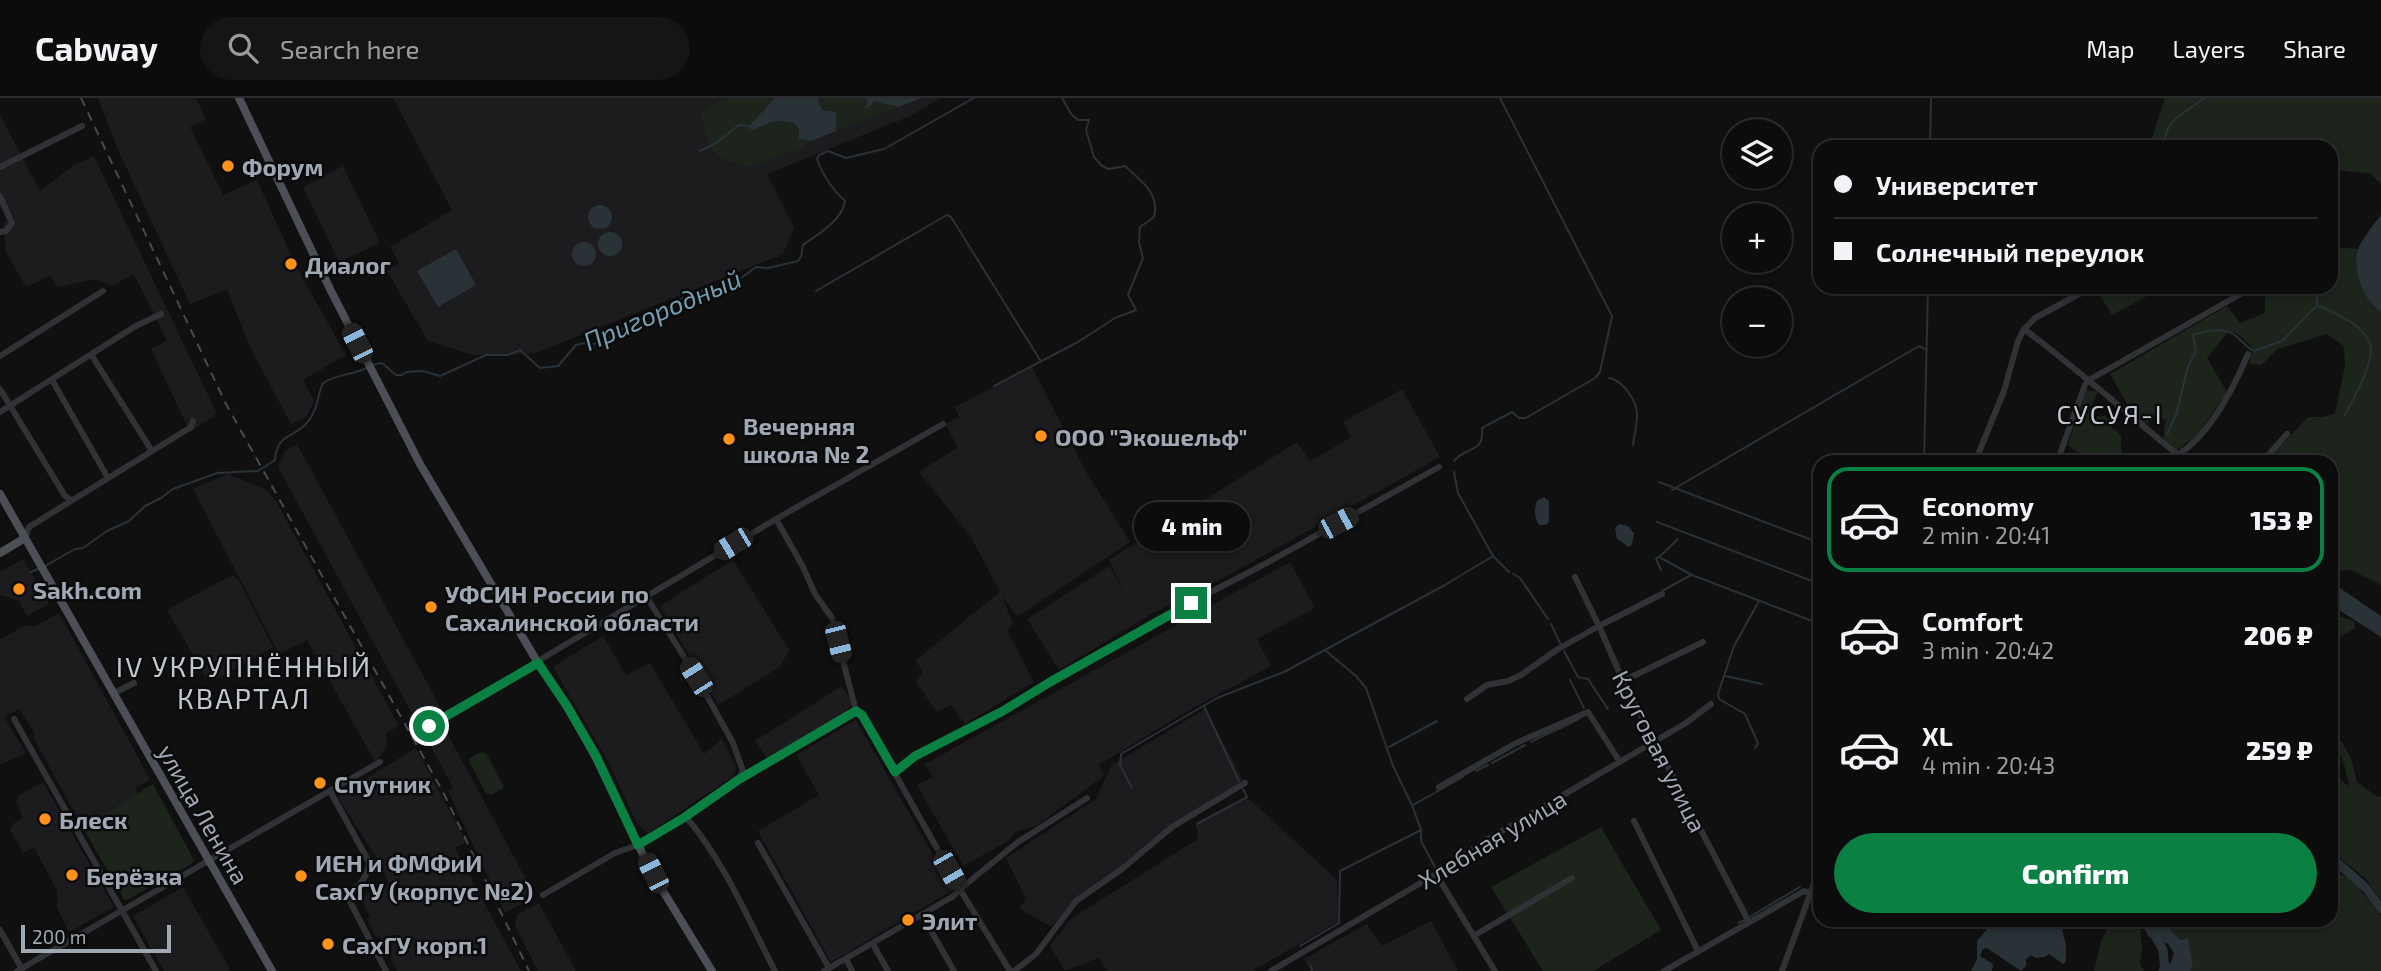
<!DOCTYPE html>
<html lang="en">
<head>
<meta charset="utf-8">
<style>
  body { margin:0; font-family:"Exo 2",sans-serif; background:#151516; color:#f1f3f6; height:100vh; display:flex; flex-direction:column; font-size:26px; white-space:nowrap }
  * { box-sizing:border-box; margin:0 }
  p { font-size:23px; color:#9a9b9d }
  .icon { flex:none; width:38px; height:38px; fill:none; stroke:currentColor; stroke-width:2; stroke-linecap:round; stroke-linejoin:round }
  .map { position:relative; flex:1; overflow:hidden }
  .details { position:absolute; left:1813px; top:357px; width:525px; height:472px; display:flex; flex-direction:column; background:#0c0c0d; border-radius:21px; box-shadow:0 4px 10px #0003,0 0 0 2px #2c2c2e }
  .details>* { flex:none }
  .banner { position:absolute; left:1813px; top:42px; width:525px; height:154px; border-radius:21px; box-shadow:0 4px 10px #0003,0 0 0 2px #2c2c2e; display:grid; align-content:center; height:154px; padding:0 21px; background:#0c0c0d }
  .fabs { position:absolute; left:1722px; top:21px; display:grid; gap:14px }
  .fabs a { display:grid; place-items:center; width:70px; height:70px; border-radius:50%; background:#0c0c0d; box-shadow:0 4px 10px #0003,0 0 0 2px #2c2c2e; font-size:35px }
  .scale { position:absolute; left:21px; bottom:18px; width:150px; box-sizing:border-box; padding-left:7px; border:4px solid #a0a8b3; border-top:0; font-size:19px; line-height:24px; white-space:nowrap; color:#a0a8b3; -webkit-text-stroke:5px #0b0b0c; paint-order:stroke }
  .end { position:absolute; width:32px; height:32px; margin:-16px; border:9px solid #0b8043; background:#fff; box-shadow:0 0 0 4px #fff }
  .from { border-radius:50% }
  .bubble { position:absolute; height:49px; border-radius:24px; background:#0c0c0d; box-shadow:0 4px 10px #0003,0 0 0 2px #2c2c2e; font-size:23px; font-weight:800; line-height:49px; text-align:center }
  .car { position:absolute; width:21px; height:42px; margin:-21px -10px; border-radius:9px; box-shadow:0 0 5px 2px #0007; background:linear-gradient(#222 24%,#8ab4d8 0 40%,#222 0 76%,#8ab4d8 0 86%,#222 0) }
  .banner b { display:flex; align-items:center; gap:24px; height:66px; font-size:26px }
  .banner b+b { border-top:2px solid #2c2c2e }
  .banner i { width:18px; height:18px; background:#f1f3f6 }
  ul { padding:12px 0 0; list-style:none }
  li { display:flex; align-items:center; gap:21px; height:105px; margin:0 14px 10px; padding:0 7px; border:4px solid transparent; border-radius:21px }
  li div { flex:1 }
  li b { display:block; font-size:26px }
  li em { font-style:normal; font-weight:800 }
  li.active { border-color:#0b8043 }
  li>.icon { width:63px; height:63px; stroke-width:1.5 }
  .cta { display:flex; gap:14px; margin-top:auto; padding:14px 21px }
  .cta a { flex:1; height:80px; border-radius:42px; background:#0b8043; color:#fff; font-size:28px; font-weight:800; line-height:80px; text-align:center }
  header { display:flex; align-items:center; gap:42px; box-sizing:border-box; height:98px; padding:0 35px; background:#0c0c0d; border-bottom:2px solid #2c2c2e }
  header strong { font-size:33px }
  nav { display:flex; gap:38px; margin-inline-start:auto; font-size:24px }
  .search { width:490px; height:63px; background:#151516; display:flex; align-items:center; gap:18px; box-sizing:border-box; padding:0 24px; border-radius:38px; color:#9a9b9d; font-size:26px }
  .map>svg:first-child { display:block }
  .built { fill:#1c1c1e }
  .green { fill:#1c241c }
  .water { fill:#283237 }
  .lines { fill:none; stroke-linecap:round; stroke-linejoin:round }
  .stream { stroke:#283237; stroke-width:2 }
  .river { stroke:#283237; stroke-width:9 }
  .minor { stroke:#303236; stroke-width:6 }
  .major { stroke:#4c4f56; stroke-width:8 }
  .rail { stroke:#474a4f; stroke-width:2; stroke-dasharray:9 7; stroke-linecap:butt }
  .route { stroke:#0b8043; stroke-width:9 }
  .poi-dot { fill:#fe921b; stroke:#0b0b0c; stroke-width:2.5 }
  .labels { text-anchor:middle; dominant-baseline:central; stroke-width:5; stroke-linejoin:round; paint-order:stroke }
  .poi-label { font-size:24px; font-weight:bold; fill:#a0a8b3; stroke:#0b0b0c; text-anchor:start }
  .street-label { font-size:24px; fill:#a0a8b3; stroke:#0b0b0c }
  .water-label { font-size:26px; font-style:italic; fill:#739db1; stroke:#0b0b0c }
  .neighbourhood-label { font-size:26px; letter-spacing:2px; fill:#c1c7cf; stroke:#0b0b0c }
  .quarter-label { font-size:28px; letter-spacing:2px; fill:#c1c7cf; stroke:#0b0b0c }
</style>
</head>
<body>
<header>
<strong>Cabway</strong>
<div class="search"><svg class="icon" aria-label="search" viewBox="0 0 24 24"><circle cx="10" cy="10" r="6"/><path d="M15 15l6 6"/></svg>Search here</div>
<nav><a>Map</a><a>Layers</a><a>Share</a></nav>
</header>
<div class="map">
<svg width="2381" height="873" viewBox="0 0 2381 873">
  <rect width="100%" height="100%" fill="#101011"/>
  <!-- built -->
  <g class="built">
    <polygon points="98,0 196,0 206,21 190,29 223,97 257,82 297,170 346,257 303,282 314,303 307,318 291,326 252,253 227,192 190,206 118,52"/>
    <polygon points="393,0 941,0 910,18 767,76 794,130 783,156 536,255 473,257 428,243 387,173 399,165 390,149 452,112"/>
    <polygon points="0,17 40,93 73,68 94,58 217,316 190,334 151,251 167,243 134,176 111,188 97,181 57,189 50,178 26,189 6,154 3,126 7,122 0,109"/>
    <polygon points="343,68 380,145 339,164 303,89"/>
    <polygon points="1032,269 1085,372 1130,444 1017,519 1002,498 1013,526 1007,532 1034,584 965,626 951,607 937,614 916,584 923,575 916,562 1000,494 971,439 919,374 958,349 945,326 959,319 955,309"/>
    <polygon points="1402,291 1440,359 1225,479 1153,515 1059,572 1027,521 1110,468 1125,496 1109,462 1297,344 1310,363 1351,339 1343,324"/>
    <polygon points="297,346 444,616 421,632 278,369 285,353"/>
    <polygon points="228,376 266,392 276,403 399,628 386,635 387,649 375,664 307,542 279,556 193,391"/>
    <polygon points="23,461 49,506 27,518 19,503 0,497 0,474"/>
    <polygon points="733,462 789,552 780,569 718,607 660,508"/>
    <polygon points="1290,464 1315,510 1257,541 1271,568 1181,617 1099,667 1105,677 1036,728 1016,734 1008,743 963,768 917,687 933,679 925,666"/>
    <polygon points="232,477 238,481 273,549 217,581 205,578 167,512"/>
    <polygon points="57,516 60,517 150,681 135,690 139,697 83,730 33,639 35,637 33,632 19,611 4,619 26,655 0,667 0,541 24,528 36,528"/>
    <polygon points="603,538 626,577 650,565 704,656 722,641 736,668 735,675 732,679 648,735 637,726 609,665 553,569"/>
    <polygon points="842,588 852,604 847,614 768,662 755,643"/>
    <polygon points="1205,611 1243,682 1118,773 1078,799 1051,829 1019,810 1026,801 1006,760 1096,701 1112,667"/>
    <polygon points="856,622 953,792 831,864 758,733 819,697 796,657"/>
    <polygon points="445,631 535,798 505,815 448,693 453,690 427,641"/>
    <polygon points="416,650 466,744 455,750 521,873 397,873 379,838 376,839 367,821 370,819 360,799 389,786 378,762 337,698"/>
    <polygon points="43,684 114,809 69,834 57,810 57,793 34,749 23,755 10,731 13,726 23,720 16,704 18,698"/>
    <polygon points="1247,699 1337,782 1339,823 1252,873 1108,873 1098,860 1065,873 1050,848 1072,820 1198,741 1196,724"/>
    <polygon points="183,789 230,871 226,873 164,873 133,818"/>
    <polygon points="539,805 576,873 538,873 515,828 517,817"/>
    <polygon points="1431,823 1458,873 1311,873 1304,861 1367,826 1382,848"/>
  </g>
  <!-- green -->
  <g class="green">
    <path d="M 727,0 L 775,0 L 748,29 C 769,30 769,19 795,26 L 799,32 L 799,41 L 812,43 L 803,49 L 750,69 L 723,61 L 711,51 L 701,17 L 706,9 Z"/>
    <polygon points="819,0 866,0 868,5 865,9 871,8 874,3 899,9 836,33 836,14 822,12 818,3"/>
    <polygon points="2165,0 2381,0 2381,86 2370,75 2331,72 2331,49 2149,49"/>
    <polygon points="2331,149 2358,151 2358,167 2381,214 2381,487 2351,472 2331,474 2331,364 2266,364 2308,319 2324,319 2335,315 2345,268 2344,248 2327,236 2278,251 2261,267 2249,266 2253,250 2239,237 2229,233 2207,260 2227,294 2198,336 2177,352 2163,340 2166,322 2156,319 2146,326 2134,318 2110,276 2227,208 2240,225 2265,215 2265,189 2331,189"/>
    <polygon points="2106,189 2164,189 2112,217 2097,193"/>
    <polygon points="2086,292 2098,294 2089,312 2092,319 2105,318 2110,322 2112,330 2121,337 2121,351 2126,364 2089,364 2068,347"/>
    <polygon points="2331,516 2354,523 2355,530 2331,545"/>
    <path d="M 2331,642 L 2342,644 L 2351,660 L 2357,684 L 2376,698 L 2381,699 L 2381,802 L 2366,781 L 2341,761 L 2331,750 L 2331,676 L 2336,677 L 2348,688 L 2349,685 C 2343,671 2347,658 2331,649 Z"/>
    <polygon points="480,654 486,655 503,687 503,690 492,697 486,695 470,665 469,661"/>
    <polygon points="153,686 194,762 191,766 125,803 83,730"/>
    <polygon points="1601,729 1661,832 1593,873 1543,873 1491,789"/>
    <polygon points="2331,772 2352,781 2381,819 2381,873 2190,873 2193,867 2187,840 2181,842 2162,823 2331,822"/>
    <polygon points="2112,823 2140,823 2142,853 2140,866 2144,873 2094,873 2101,843"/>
  </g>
  <!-- water -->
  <g class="water">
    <path d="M 775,0 L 819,0 L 818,3 L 822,12 L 836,14 L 836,33 L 812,43 L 799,41 L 799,32 L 795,26 C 774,20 771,25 752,32 L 748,29 Z"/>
    <polygon points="866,0 921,0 899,9 874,3 871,8 864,11 868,5"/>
    <circle cx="600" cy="119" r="12"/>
    <path d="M 2381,117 L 2381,214 C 2363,202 2351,170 2359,149 C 2364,138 2374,126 2381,117 Z"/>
    <circle cx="610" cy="146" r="12"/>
    <circle cx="584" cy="156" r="12"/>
    <polygon points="456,151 476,187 438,209 417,173"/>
    <path d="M 1544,399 L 1549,403 L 1549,424 L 1546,427 L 1539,427 C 1534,419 1534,412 1537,403 Z"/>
    <polygon points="1619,426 1628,428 1634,435 1632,446 1629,449 1617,441 1615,430"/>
    <polygon points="2331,484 2381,518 2381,539 2331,507"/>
    <polygon points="1985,823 2060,823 2066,847 2066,863 2063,866 2049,856 2045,859 2035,860 2031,857 2026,861 2026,868 2021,873 1987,850 1983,851 1980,858 1993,866 1992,873 1971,873 1977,861 1977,843 1987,831"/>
    <polygon points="2140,823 2162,823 2181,842 2188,840 2193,867 2190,873 2158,873 2160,869 2171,865 2174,855 2168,846 2149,839"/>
  </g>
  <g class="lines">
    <!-- stream -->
    <g class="stream">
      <polyline points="1930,49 1931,0"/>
      <path d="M 2165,49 C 2162,21 2187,15 2204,0"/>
      <polyline points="2228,49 2237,43 2247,41 2258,49"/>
      <polyline points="700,53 716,45 739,27 750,28"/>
      <polyline points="816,193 947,117 951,119 1040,262"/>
      <path d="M 2317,207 C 2335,215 2363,226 2370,246 C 2376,262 2352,304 2344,318"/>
      <path d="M 372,267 L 382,265 L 396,277 L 402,277 L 406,274 L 423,273 L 440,278 L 486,257 L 508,257 L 520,252 L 540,270 L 558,268 L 576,247 L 584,245 L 594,246 L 608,241 L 621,231 L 633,227 L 639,221 L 662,212 L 676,203 L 701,193 L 730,188 L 756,169 L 768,170 L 798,163 L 801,159 L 803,147 C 818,136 842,123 845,103 C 832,91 823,79 817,61 L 819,57 L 828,53 L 846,60 L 884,51 L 974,0"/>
      <path d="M 1609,280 C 1623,282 1638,304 1637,318 C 1637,328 1634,338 1633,347"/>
      <path d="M 994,288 L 1078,244 L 1115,220 L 1136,212 L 1128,197 L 1143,160 L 1139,144 L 1140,129 L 1154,119 C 1160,95 1141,83 1125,68 L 1109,71 L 1102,68 L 1094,59 L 1086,32 L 1089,22 L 1078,22 L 1071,16 L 1062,0"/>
      <path d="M 2167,337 L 2177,314 L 2188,268 L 2196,254 L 2193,237 C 2206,233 2225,228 2237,239 C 2243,244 2247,249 2254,253 L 2282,243 L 2317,207 L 2317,198 L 2304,196 L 2287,189"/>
      <path d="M 1454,363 C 1468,347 1484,356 1482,330 L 1512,314 L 1519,320 L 1526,320 L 1595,280 L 1600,274 L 1612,218 L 1500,0"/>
      <polyline points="1924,364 1928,189"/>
      <polyline points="1659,384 1820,445"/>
      <polyline points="1672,392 1919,248 1927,252"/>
      <polyline points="1657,424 1820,486"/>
      <polyline points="1493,458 1509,474"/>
      <polyline points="1658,459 1656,461 1661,472"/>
      <polyline points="1659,459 1692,477 1820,526"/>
      <polyline points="1659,459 1678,441"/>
      <path d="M 45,468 L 75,451 L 83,450 L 107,433 L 129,423 L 145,408 L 161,400 L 173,391 L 217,375 L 258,373 L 275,362 C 277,336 291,341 306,326 C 318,314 317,297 323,285 C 337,276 352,277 367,270"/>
      <polyline points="31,474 40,470"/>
      <polyline points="1513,476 1520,480 1548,521"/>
      <polyline points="1662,493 1691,477"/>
      <polyline points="1551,526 1561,547"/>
      <polyline points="1564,553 1578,579 1588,581 1608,611"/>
      <polyline points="1725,578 1762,586"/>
      <polyline points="1570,582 1584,610"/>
      <polyline points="1204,608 1239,683"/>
      <path d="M 1531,644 C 1547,635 1563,630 1579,621"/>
      <polyline points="1389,649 1437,623"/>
      <polyline points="1755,650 1758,645 1745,616 1719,601 1718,596 1734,548 1759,503"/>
      <polyline points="1492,665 1525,647"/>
      <polyline points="1476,673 1488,667"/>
      <polyline points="1132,690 1120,667 1121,656 1217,600 1284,574 1445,487 1493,458 1458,395 1454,374"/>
      <polyline points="1413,707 1463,679"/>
      <polyline points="1197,726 1247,699 1243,691"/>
      <polyline points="1421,732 1421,743 1436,771"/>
      <polyline points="1812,782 1820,760"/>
      <polyline points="1751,818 1800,789"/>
      <polyline points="1738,825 1745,822"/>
      <polyline points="1300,848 1339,825 1340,773 1421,732 1412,707 1393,668 1366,590 1356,578 1326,553"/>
      <polyline points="1311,868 1312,873"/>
    </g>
    <!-- river -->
    <g class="river">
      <polyline points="2331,759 2366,790 2381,811"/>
      <polyline points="2146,822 2163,852 2165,873"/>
    </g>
    <!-- minor -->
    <g class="minor">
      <polyline points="0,69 82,28"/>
      <polyline points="0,98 12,125 6,133 0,134"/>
      <path d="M 2024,231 C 2080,273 2132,320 2187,364"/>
      <polyline points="0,258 103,193"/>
      <polyline points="92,258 152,353"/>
      <polyline points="52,282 108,380"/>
      <polyline points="0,291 65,398 71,402"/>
      <polyline points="0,314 134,229 161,216"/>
      <path d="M 2178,357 C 2211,335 2233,292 2248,256"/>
      <polyline points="1975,364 2004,293 2018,243 2024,231 2035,220 2092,189"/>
      <polyline points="2057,364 2085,287 2089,282 2253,189"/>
      <polyline points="2262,364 2287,336"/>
      <polyline points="776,421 803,469 815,496 832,520 856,613 862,617 961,793 1010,873"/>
      <polyline points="25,440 29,429 191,329 193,323"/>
      <polyline points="1575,479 1599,528 1623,583 1749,824"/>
      <polyline points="1623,583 1703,544"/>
      <polyline points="114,595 134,585"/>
      <polyline points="1467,601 1487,587 1508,583 1521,577 1558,551 1599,528 1662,496"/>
      <polyline points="14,621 156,873"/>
      <polyline points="429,628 776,421 943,326"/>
      <polyline points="895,674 915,658 1004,613 1157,522 1263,467 1439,369"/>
      <polyline points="740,681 856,613"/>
      <polyline points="1439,689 1516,645 1588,614 1620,664"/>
      <path d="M 330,693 L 369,764 C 369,779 358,788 347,798 L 386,873"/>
      <path d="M 686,719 C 724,763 748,821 775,873"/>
      <polyline points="1634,723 1698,853"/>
      <polyline points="758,745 829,870"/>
      <polyline points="1436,776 1495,873"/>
      <polyline points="543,797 615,755 638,747 686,719 738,682 743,673 733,645 696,578 646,498"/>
      <polyline points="922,817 954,873"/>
      <polyline points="0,832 22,871"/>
      <polyline points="1475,837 1572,780"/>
      <polyline points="873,846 888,873"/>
      <polyline points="846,861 852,873"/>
      <polyline points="17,873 380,664"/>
      <polyline points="824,873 952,799 965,787 1018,744 1087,700"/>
      <polyline points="1014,873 1036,856 1076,803 1122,771 1172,729 1245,685"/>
      <polyline points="1271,873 1436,776 1488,741 1686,625 1711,606"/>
      <polyline points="1664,873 1804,793 1810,795 1820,789"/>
      <polyline points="1782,873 1820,769"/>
    </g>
    <!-- major -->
    <g class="major">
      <polyline points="239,0 331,193 420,366 538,565 567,608 595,658 652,775 712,873"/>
      <polyline points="0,396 272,873"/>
      <polyline points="0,455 25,440"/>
    </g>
    <!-- rail -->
    <polyline class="rail" points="81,0 226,306 443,694 529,873"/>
  </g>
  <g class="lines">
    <!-- route -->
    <polyline class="route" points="429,628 538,565 567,608 596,658 638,747 685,719 738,682 856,613 862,617 895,674 915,658 1003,613 1050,584 1191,505"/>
  </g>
  <!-- markers -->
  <g class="poi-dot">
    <circle cx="228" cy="68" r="7"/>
    <circle cx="291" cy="166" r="7"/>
    <circle cx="1041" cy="338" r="7"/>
    <circle cx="729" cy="341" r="7"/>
    <circle cx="19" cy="491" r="7"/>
    <circle cx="431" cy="509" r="7"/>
    <circle cx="320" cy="685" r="7"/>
    <circle cx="45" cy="721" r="7"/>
    <circle cx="72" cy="777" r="7"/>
    <circle cx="301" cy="778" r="7"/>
    <circle cx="908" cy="822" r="7"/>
    <circle cx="328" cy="846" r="7"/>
  </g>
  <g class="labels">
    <!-- poi labels -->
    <g class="poi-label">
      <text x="242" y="68">Форум</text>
      <text x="305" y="166">Диалог</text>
      <text x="743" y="327">Вечерняя<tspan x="743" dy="28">школа № 2</tspan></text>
      <text x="1055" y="338">ООО "Экошельф"</text>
      <text x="33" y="491">Sakh.com</text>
      <text x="445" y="495">УФСИН России по<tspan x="445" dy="28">Сахалинской области</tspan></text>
      <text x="334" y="685">Спутник</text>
      <text x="59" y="721">Блеск</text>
      <text x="315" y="764">ИЕН и ФМФиИ<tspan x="315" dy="28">СахГУ (корпус №2)</tspan></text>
      <text x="86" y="777">Берёзка</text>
      <text x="922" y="822">Элит</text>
      <text x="342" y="846">СахГУ корп.1</text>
    </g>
    <!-- street labels -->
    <g class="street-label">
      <text transform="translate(1660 653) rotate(63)">Круговая улица</text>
      <text transform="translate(204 716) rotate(60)">улица Ленина</text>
      <text transform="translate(1492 741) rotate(-31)">Хлебная улица</text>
    </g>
    <!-- water labels -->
    <g class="water-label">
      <text transform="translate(662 211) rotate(-23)">Пригородный</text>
    </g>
    <!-- neighbourhood labels -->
    <g class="neighbourhood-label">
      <text x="2110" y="315">СУСУЯ-I</text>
    </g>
    <!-- quarter labels -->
    <g class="quarter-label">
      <text x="244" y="568">IV УКРУПНЁННЫЙ<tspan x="244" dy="32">КВАРТАЛ</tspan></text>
    </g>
  </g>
</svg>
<div class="fabs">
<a><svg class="icon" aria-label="layers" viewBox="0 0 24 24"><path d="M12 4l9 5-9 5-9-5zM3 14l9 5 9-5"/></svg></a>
<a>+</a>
<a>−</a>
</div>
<div class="scale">200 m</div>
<i class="end from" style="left:429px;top:628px"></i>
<i class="end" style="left:1191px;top:505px"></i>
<div class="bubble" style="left:1134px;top:404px;width:116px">4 min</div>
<i class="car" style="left:357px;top:245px;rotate:333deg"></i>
<i class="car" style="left:1338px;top:425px;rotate:62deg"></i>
<i class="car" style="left:733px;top:446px;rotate:239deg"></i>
<i class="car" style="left:838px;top:544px;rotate:166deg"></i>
<i class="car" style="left:696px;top:579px;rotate:328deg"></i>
<i class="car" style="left:949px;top:772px;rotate:150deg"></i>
<i class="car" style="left:653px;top:775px;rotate:333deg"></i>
<div class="banner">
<b><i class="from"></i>Университет</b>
<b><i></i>Солнечный переулок</b>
</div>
<section class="details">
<ul>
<li class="active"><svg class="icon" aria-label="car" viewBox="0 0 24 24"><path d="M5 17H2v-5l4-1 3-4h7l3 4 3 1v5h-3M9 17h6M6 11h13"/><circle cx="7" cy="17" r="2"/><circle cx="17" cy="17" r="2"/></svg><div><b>Economy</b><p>2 min · 20:41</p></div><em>153 ₽</em></li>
<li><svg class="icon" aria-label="car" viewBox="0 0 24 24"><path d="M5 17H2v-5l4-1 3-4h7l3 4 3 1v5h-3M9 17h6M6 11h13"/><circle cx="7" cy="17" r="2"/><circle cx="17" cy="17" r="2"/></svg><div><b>Comfort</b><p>3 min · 20:42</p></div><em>206 ₽</em></li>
<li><svg class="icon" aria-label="car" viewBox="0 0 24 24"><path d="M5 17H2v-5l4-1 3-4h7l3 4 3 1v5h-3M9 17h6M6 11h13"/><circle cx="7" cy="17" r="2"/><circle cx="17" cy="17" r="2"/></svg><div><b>XL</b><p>4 min · 20:43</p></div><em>259 ₽</em></li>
</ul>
<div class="cta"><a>Confirm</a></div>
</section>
</div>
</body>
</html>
